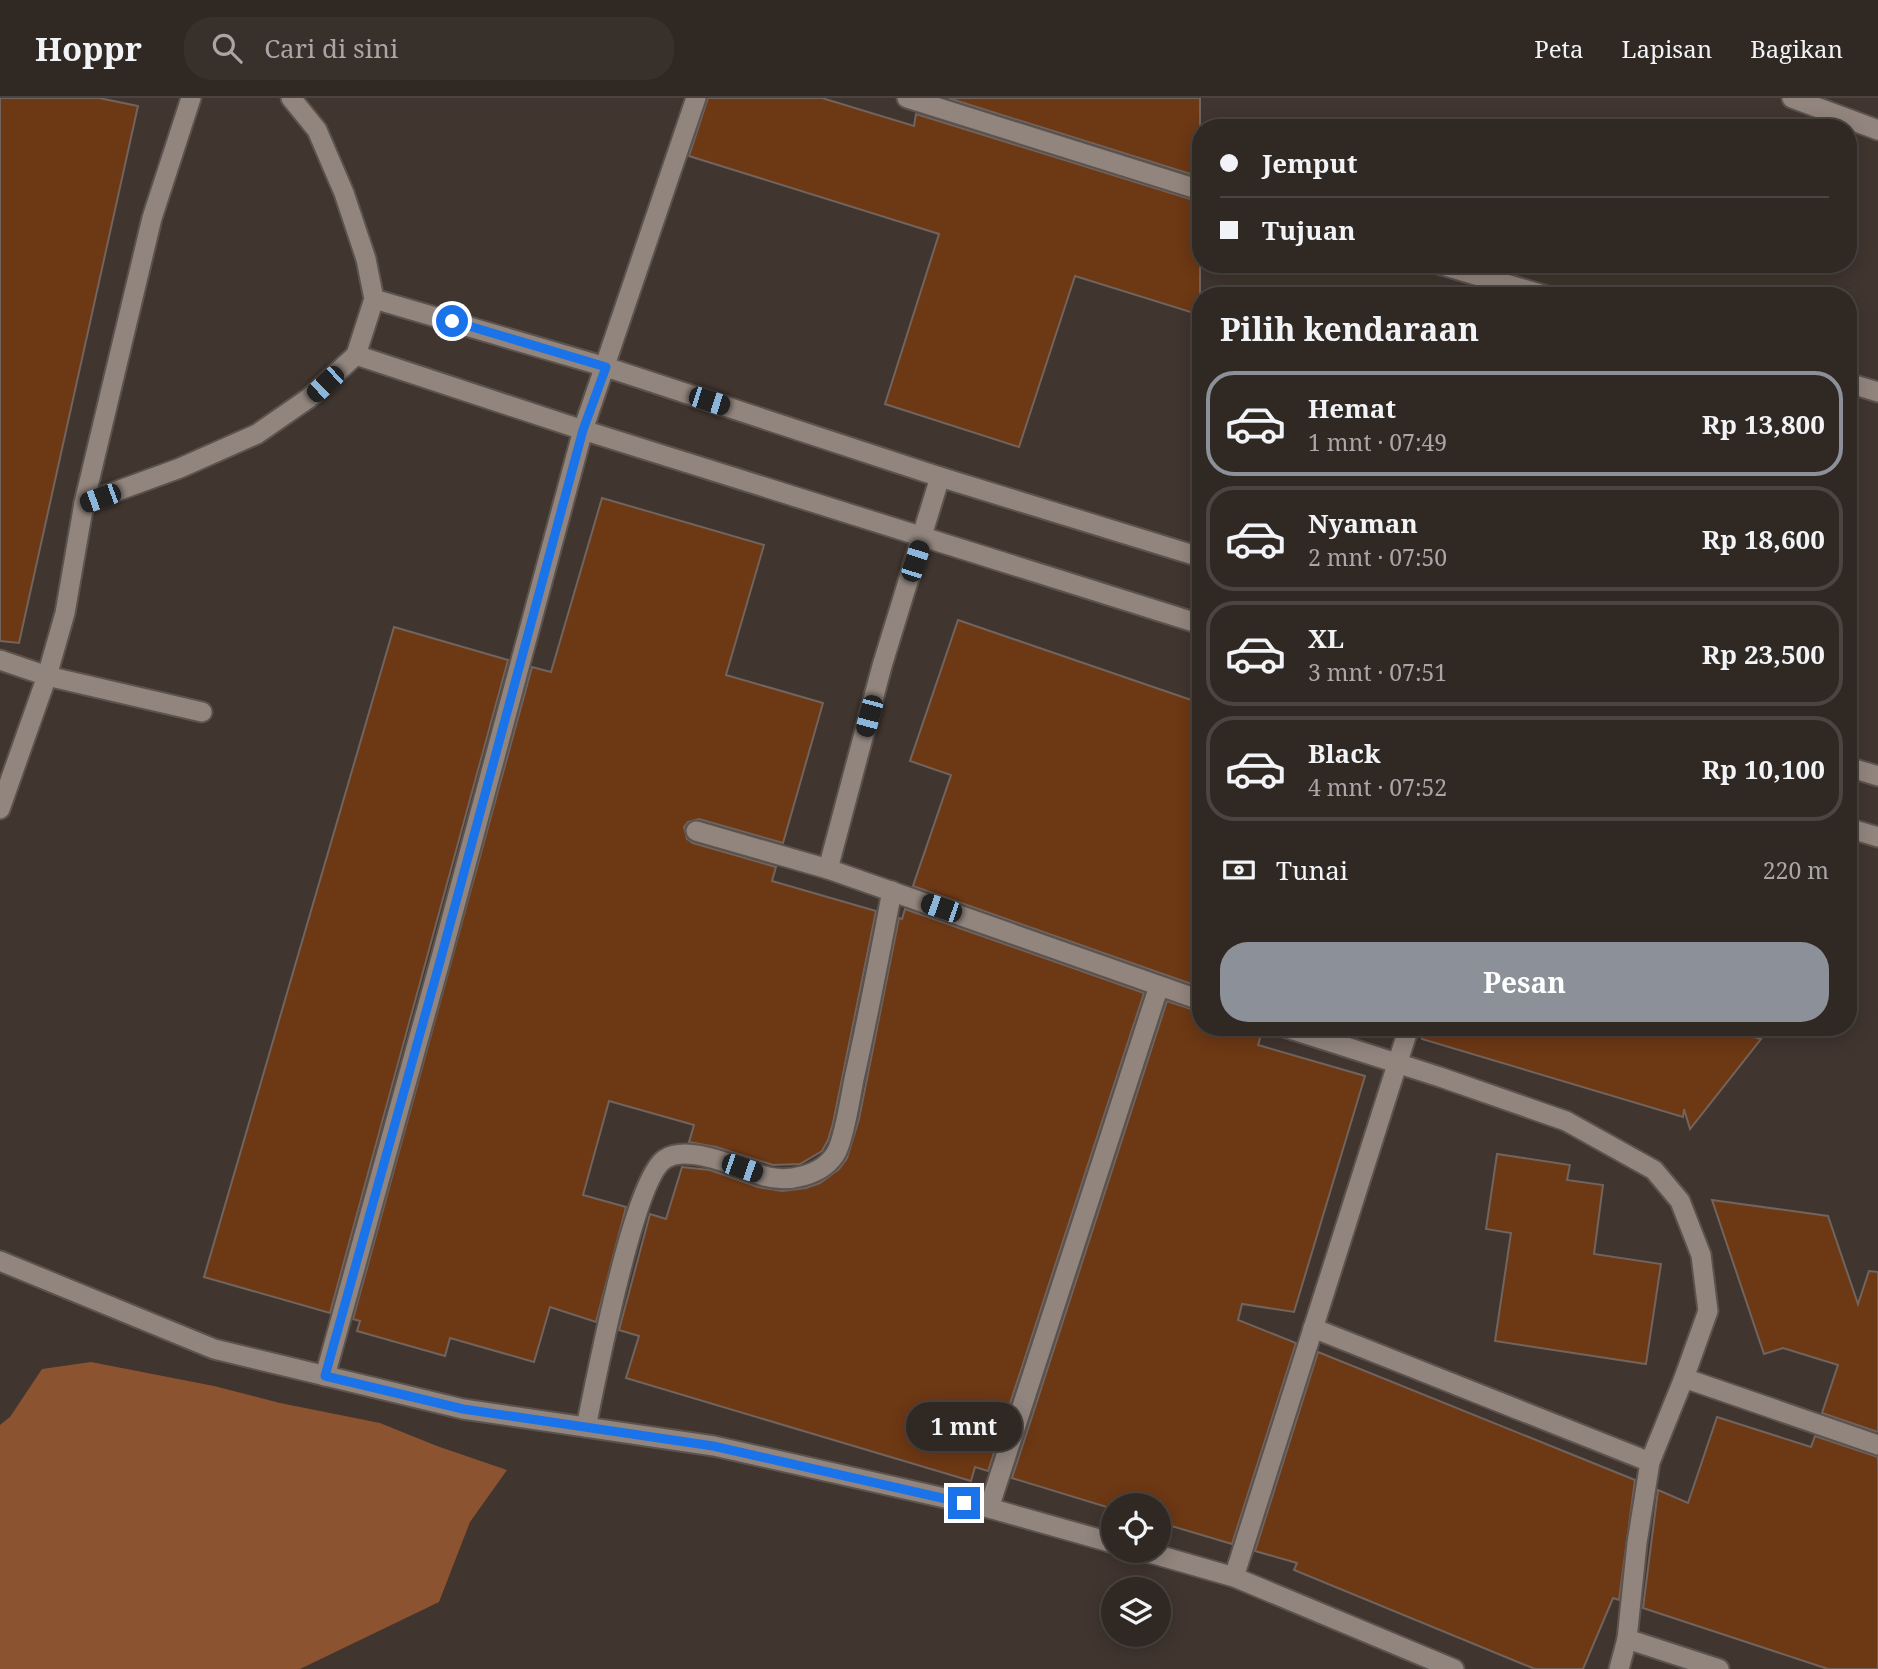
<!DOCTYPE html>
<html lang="id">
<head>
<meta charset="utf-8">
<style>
  body { margin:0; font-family:"Noto Serif",serif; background:#38302b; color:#f1f3f6; height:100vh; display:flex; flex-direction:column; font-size:26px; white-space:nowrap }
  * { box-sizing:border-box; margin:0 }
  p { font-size:23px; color:#a8a6a6 }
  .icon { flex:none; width:38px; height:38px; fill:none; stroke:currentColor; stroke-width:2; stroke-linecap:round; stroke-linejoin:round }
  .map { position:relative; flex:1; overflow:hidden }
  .drawer { position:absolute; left:1192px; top:189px; width:665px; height:749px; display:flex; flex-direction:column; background:#302823; border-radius:28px; box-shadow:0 4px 18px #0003,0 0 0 2px #4b4441 }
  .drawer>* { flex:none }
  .hud { position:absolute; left:1192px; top:21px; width:665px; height:154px; border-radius:28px; box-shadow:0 4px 18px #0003,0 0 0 2px #4b4441; display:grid; align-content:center; height:154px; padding:0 28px; background:#302823 }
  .controls { position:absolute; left:1101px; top:1395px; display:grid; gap:14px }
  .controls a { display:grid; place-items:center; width:70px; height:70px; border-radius:50%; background:#302823; box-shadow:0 4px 18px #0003,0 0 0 2px #4b4441; font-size:35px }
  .end { position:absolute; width:32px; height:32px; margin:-16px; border:9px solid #1a73e8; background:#fff; box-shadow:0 0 0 4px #fff }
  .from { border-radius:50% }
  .bubble { position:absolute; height:49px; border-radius:24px; background:#302823; box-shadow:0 4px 18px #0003,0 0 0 2px #4b4441; font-size:23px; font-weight:700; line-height:49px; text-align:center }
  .car { position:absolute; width:21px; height:42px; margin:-21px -10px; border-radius:9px; box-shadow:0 0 5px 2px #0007; background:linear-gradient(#222 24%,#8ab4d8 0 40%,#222 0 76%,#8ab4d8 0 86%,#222 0) }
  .hud b { display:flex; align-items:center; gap:24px; height:66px; font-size:26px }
  .hud b+b { border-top:2px solid #4b4441 }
  .hud i { width:18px; height:18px; background:#f1f3f6 }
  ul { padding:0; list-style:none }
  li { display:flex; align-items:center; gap:21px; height:105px; margin:0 14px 10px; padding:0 14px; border:4px solid #4b4441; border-radius:28px }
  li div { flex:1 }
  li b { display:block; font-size:26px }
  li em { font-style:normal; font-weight:700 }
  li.selected { border-color:#8c9099 }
  li>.icon { width:63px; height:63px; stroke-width:1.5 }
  h2 { padding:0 28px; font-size:32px; line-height:84px }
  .pay { display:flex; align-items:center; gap:18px; height:77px; padding:0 28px; font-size:26px }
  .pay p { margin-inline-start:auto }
  .button { display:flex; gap:14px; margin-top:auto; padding:14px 28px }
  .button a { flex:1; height:80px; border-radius:28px; background:#8c9099; color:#fff; font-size:28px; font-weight:700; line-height:80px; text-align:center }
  header { display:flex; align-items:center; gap:42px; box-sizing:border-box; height:98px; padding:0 35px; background:#302823; border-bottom:2px solid #4b4441 }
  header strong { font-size:33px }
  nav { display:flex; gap:38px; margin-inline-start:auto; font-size:24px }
  .search { width:490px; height:63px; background:#38302b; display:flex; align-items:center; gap:18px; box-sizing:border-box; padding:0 24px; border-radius:28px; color:#a8a6a6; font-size:26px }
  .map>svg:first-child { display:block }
  .forest { fill:#8c5331 }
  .building { fill:#6d3814; stroke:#71645e; stroke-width:2 }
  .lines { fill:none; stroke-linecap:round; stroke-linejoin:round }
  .minor-casing { stroke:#5c534e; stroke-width:23 }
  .tertiary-casing { stroke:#5c534e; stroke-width:23 }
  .minor { stroke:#92857e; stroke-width:19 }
  .tertiary { stroke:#92857e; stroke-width:19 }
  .route { stroke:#1a73e8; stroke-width:9 }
</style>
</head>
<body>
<header>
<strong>Hoppr</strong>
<div class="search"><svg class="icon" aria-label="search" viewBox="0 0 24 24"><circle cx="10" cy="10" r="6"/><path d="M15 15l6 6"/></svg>Cari di sini</div>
<nav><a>Peta</a><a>Lapisan</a><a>Bagikan</a></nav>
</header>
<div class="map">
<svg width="1878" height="1571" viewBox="0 0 1878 1571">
  <rect width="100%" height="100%" fill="#40352f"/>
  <!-- forest -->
  <polygon class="forest" points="91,1264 214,1288 280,1305 380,1325 437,1348 507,1372 470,1424 439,1504 300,1571 0,1571 0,1327 10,1319 42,1271"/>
  <!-- building -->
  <g class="building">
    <polygon points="0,0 99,0 138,8 19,545 0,543"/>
    <polygon points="708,0 822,0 914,28 916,16 1200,104 1200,217 1075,178 1019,349 885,306 939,136 689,58"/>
    <polygon points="948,0 1200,0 1200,79"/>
    <polygon points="602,400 764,447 726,577 823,605 783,745 699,721 688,724 684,729 687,741 693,745 776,769 772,783 876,813 833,1025 828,1042 822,1053 800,1066 773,1067 716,1049 689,1044 694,1027 609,1003 583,1097 626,1109 596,1224 550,1209 534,1264 450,1240 445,1258 357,1233 360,1223 353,1221 532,569 551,574"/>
    <polygon points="958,522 1200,605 1200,889 913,788 951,677 910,663"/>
    <polygon points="394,529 508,562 330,1215 204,1179"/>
    <polygon points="905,811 1144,895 988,1373 975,1369 971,1383 626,1280 639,1238 619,1232 650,1116 666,1121 682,1069 710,1072 758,1089 782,1093 806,1090 820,1085 839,1071 847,1060 859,1021 899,820 902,821"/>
    <polygon points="1167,903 1200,914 1200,929 1236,929 1261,937 1258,947 1365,978 1294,1214 1242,1206 1238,1222 1296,1245 1232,1446 1158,1424 1158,1407 1113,1407 1113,1411 1012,1380"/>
    <polygon points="1423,929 1717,929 1761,941 1690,1031 1684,1011 1683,1019 1422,941"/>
    <polygon points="1497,1056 1570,1067 1567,1082 1603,1087 1594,1156 1661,1166 1646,1266 1495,1243 1511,1135 1486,1131"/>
    <polygon points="1712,1102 1828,1118 1858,1206 1869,1173 1878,1174 1878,1334 1822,1315 1838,1267 1783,1250 1764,1256"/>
    <polygon points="1318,1254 1635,1382 1619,1502 1613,1500 1583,1571 1535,1571 1294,1472 1297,1465 1255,1453"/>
    <polygon points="1717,1319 1811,1349 1815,1338 1878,1359 1878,1571 1828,1571 1643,1510 1658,1392 1688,1405"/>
  </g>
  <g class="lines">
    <defs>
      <g id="minor">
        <polyline points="907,0 1200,92"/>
        <polyline points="1792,0 1878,32"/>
        <polyline points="1438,166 1547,198"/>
        <polyline points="1848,285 1878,294"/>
        <polyline points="0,562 47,578 202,614"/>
        <polyline points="696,733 828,771 1200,902"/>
        <polyline points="828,771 882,568 940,379"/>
        <polyline points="1284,929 1440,979 1566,1023 1654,1072 1680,1103 1701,1157 1708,1213 1684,1280 1650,1364 1637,1445 1627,1541 1619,1571"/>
        <polyline points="0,1163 214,1251 463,1311 714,1348 989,1410 1113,1445"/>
        <polyline points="1313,1230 1650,1364"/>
        <polyline points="325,1278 439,867 583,332 696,0"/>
        <polyline points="1684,1280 1878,1347"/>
        <path d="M 586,1329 C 596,1283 633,1081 665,1061 C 687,1046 738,1069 761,1077 C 786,1086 824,1078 837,1053 C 845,1036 850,1001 854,981 C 868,919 880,856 892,793"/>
        <polyline points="989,1410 1159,888"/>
        <polyline points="1140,1452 1234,1479 1454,1571"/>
        <polyline points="1234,1479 1409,929"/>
        <polyline points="1627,1541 1719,1571"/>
      </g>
      <g id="tertiary">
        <polyline points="374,201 606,269 940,379 1200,459"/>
        <polyline points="356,257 583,332 1200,526"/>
        <polyline points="84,405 180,370 257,336 309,300 356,257 374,201 366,161 344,95 317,32 291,0"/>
        <polyline points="1848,669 1878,678"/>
        <polyline points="0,711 47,578 65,515 84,405 152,120 191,0"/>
        <polyline points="1848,730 1878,739"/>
      </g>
    </defs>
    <!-- minor casing -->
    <use href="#minor" class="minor-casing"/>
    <!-- tertiary casing -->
    <use href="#tertiary" class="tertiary-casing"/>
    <!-- minor -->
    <use href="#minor" class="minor"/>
    <!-- tertiary -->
    <use href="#tertiary" class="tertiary"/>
  </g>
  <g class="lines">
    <!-- route -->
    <polyline class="route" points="452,223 606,269 583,332 439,867 325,1278 463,1311 713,1348 964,1405"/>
  </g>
</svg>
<div class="controls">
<a><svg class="icon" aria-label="locate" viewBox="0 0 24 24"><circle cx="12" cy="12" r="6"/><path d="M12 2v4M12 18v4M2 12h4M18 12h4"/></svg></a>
<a><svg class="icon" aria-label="layers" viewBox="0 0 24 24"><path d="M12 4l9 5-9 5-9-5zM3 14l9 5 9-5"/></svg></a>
</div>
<i class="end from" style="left:452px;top:223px"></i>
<i class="end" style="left:964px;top:1405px"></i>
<div class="bubble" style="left:906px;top:1304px;width:116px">1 mnt</div>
<i class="car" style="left:325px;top:286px;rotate:227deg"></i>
<i class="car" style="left:709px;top:303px;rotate:108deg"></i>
<i class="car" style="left:100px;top:400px;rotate:250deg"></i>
<i class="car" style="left:915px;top:463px;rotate:18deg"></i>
<i class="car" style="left:869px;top:618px;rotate:195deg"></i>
<i class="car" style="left:941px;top:810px;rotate:289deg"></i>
<i class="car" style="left:742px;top:1070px;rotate:109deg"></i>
<div class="hud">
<b><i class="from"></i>Jemput</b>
<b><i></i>Tujuan</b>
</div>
<section class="drawer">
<h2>Pilih kendaraan</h2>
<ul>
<li class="selected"><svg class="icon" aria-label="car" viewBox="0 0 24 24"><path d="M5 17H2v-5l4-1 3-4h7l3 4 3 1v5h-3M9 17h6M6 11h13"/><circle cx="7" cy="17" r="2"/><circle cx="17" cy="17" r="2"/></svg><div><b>Hemat</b><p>1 mnt · 07:49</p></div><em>Rp 13,800</em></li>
<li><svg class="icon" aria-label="car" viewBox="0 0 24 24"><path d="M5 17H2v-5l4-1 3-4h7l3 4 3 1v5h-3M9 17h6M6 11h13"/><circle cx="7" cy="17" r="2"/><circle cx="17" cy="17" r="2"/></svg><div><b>Nyaman</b><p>2 mnt · 07:50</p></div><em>Rp 18,600</em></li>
<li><svg class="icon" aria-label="car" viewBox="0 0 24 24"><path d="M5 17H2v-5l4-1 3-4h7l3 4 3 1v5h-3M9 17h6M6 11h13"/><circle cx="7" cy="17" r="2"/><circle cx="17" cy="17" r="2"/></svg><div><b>XL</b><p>3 mnt · 07:51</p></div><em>Rp 23,500</em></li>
<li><svg class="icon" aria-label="car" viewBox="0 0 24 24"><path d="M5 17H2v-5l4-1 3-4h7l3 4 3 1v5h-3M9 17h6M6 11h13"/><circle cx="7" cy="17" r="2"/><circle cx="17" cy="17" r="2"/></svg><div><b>Black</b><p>4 mnt · 07:52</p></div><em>Rp 10,100</em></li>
</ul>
<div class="pay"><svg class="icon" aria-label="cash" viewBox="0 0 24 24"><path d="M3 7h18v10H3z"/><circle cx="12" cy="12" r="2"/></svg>Tunai<p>220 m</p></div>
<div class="button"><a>Pesan</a></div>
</section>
</div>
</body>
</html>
